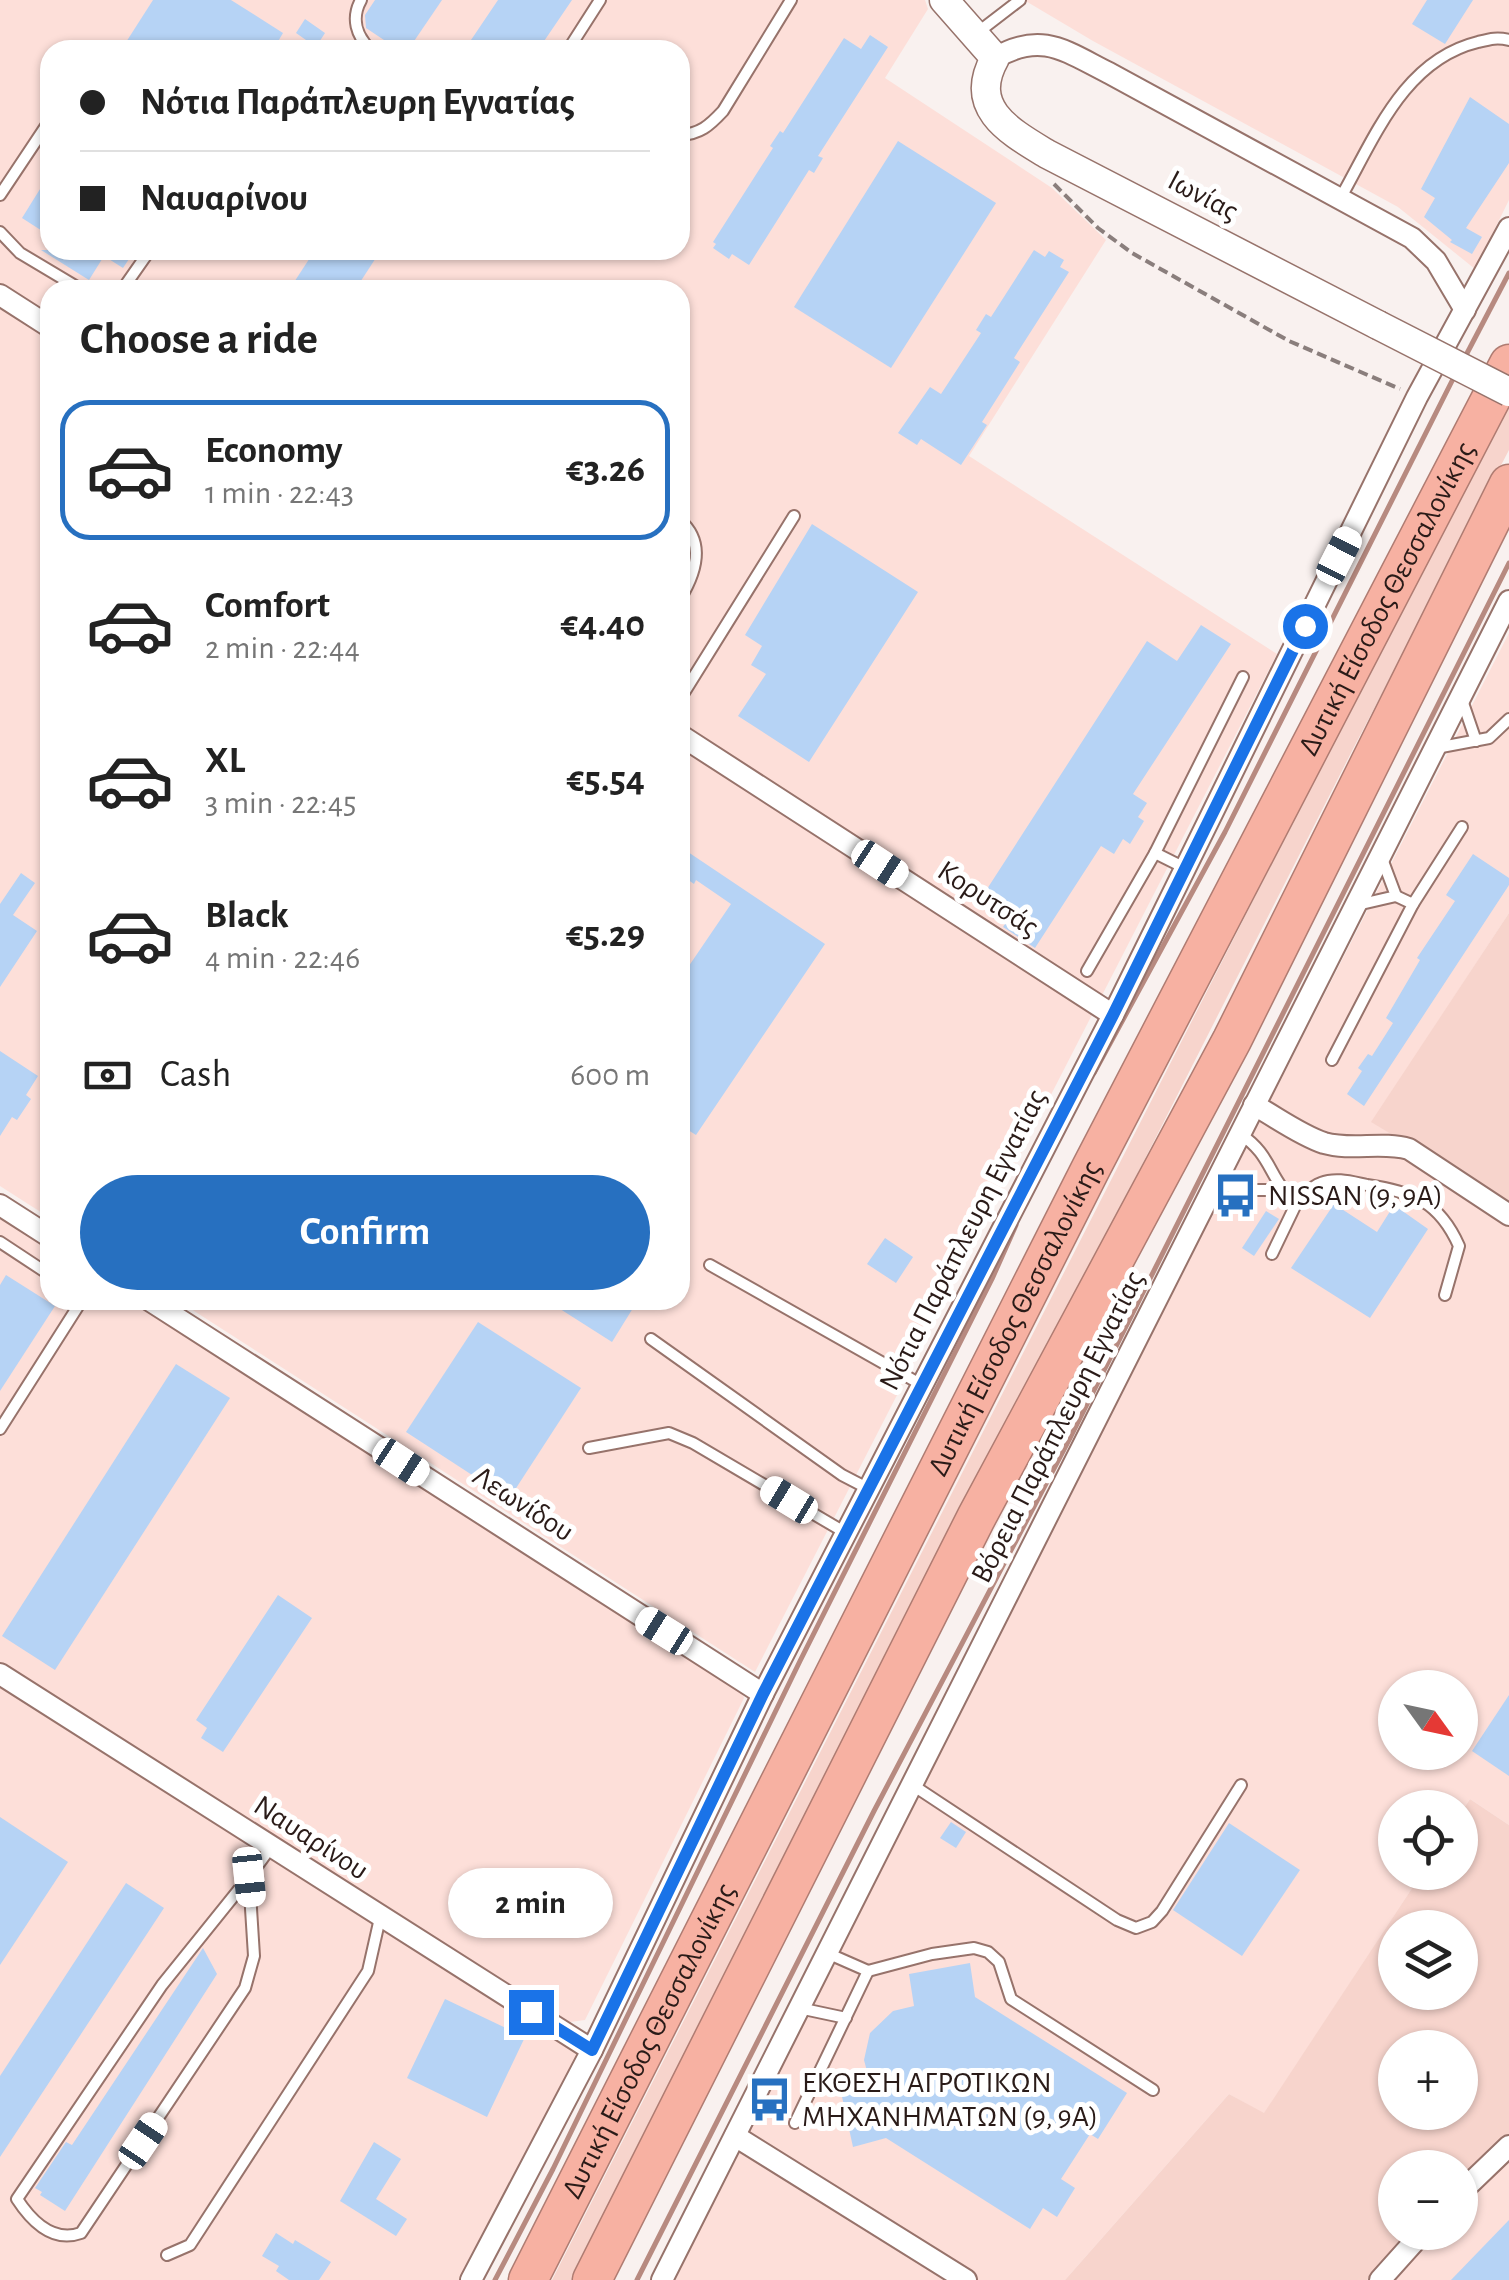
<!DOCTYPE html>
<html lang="en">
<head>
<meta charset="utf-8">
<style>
  body { margin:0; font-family:"Alegreya Sans",sans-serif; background:#f6f6f6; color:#222; height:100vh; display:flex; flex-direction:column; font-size:38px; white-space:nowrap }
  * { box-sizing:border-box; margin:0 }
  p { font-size:32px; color:#767676 }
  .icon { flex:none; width:55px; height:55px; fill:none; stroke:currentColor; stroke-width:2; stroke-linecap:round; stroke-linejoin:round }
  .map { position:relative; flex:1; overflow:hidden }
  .sheet { position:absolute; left:40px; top:280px; width:650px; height:1030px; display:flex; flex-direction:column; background:#fff; border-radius:30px; box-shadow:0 2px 8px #0004 }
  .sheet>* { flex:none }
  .guide { position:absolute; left:40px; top:40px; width:650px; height:220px; border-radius:30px; box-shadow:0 2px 8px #0004; display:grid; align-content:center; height:220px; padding:0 40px; background:#fff }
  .needle { width:65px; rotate:123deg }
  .fabs { position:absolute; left:1378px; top:1670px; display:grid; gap:20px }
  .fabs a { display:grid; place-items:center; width:100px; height:100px; border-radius:50%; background:#fff; box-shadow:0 2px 8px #0004; font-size:50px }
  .end { position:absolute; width:45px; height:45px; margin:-22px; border:12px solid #1a73e8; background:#fff; box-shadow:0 0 0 5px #fff }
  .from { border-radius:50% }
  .bubble { position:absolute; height:70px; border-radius:35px; background:#fff; box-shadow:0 2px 8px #0004; font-size:32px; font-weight:700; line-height:70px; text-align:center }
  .car { position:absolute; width:30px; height:60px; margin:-30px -15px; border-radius:12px; box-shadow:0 0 8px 2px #0007; background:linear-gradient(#fff 24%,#345 0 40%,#fff 0 76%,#345 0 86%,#fff 0) }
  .guide b { display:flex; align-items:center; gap:35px; height:95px; font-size:38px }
  .guide b+b { border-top:2px solid #e0e0e0 }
  .guide i { width:25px; height:25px; background:#222 }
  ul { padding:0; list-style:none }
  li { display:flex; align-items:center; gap:30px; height:140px; margin:0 20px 15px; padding:0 20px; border:5px solid transparent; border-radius:30px }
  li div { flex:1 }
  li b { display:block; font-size:38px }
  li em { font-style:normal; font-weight:700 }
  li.current { border-color:#2770c0 }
  li>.icon { width:90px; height:90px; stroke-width:1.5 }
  h2 { padding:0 40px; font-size:45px; line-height:120px }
  .pay { display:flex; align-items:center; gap:25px; height:110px; padding:0 40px; font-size:38px }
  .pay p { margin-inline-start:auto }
  .cta { display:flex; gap:20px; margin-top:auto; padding:20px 40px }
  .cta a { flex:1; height:115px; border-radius:60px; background:#2770c0; color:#fff; font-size:40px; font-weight:700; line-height:115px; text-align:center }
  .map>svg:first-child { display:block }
  .built { fill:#fddfd9; fill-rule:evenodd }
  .green { fill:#f7d4cc; fill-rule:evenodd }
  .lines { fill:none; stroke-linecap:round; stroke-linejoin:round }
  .stream { stroke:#b78a80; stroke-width:5 }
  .building { fill:#b6d3f5 }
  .lane-casing { stroke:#97736b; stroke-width:14 }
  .street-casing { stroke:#97736b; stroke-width:24 }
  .secondary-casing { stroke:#97736b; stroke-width:31 }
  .highway-casing { stroke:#af7c72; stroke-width:41 }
  .path { stroke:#8a7e7c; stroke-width:4; stroke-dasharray:10 5; stroke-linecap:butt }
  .lane { stroke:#fff; stroke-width:10 }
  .street { stroke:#fff; stroke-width:20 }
  .secondary { stroke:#fff; stroke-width:28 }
  .highway { stroke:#f7b1a2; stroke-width:38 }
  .secondary-bridge-casing { stroke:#97736b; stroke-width:31; stroke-linecap:butt }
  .secondary-bridge { stroke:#fff; stroke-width:28 }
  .route { stroke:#1a73e8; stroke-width:12 }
  .labels { text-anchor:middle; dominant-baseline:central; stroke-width:10; stroke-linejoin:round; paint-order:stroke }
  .street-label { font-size:30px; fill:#2a1b18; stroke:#fff }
  .poi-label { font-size:30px; fill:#2a1b18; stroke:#fff; text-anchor:start }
</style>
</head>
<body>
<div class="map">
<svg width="1509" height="2280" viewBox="0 0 1509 2280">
  <rect width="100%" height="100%" fill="#f9f1ef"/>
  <!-- built -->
  <g class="built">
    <path d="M 0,0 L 925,0 L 928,9 L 885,78 L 1052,188 L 1106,240 L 969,456 L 1277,654 L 755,1672 L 177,1300 L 680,1300 L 680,290 L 50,290 L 50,1218 L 0,1186 ZM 50,50 L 680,50 L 680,250 L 50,250 Z"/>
    <polygon points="1024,0 1509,0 1509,200 1475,269 1398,207 1093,41"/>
    <path d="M 1509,633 L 1509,913 L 1372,1122 L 1509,1205 L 1509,1825 L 1470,1799 L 1460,1814 L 1460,1808 L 1395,1808 L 1395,1872 L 1422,1873 L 1264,2114 L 1229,2094 L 1065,2280 L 668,2280 ZM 1395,1688 L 1460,1688 L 1460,1752 L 1395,1752 Z"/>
    <polygon points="0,1214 50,1246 50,1300 134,1300 742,1691 744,1698 585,2020 563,2023 0,1662"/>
    <polygon points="0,1671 592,2050 471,2280 0,2280"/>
    <polygon points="1509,2138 1509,2280 1367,2280 1414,2233 1460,2232 1460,2187"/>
  </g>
  <!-- green -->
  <g class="green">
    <polygon points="1509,397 1509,450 1354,747 576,2280 552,2280"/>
    <polygon points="1509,913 1509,1205 1371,1122"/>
    <path d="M 1470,1799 L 1509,1825 L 1509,2138 L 1460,2187 L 1460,2168 L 1395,2168 L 1395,2232 L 1414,2233 L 1367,2280 L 1065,2280 L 1229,2094 L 1264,2113 L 1422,1873 L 1460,1872 L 1460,1814 ZM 1395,1928 L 1460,1928 L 1460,1992 L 1395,1992 ZM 1395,2048 L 1460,2048 L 1460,2112 L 1395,2112 Z"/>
  </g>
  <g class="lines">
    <!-- stream -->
    <g class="stream">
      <polyline points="1464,359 1509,273"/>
      <polyline points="1094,1073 1225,832 1454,377"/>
      <polyline points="495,2280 553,2169 800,1661 992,1279 1016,1225"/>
      <polyline points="637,2280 874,1811 1070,1438 1509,563"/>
    </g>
  </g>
  <!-- building -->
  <g class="building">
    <polygon points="153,0 231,0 283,33 273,50 121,50"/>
    <polygon points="375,0 442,0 408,50 399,50 366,28 365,15"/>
    <polygon points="498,0 572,0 538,50 472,50 476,43 471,40"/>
    <polygon points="1427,0 1473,0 1445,44 1412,24"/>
    <polygon points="305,19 325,33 316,47 296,33"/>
    <polygon points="870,35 888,47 818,156 823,158 814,173 809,170 749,265 732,254 729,259 713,248 716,244 713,242 773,148 770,146 780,131 783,133 844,38 861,49"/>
    <polygon points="1470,97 1509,124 1509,163 1466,228 1482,237 1472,254 1450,242 1452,240 1424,217 1435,198 1421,189"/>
    <polygon points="898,141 996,203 891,368 794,307"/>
    <polygon points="50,173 50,236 22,218"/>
    <polygon points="41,250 135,250 123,268 104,256 89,280"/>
    <polygon points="315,250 381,250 355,290 289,290"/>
    <polygon points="1034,250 1045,257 1049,251 1064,260 1060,267 1069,272 1014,358 1020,362 982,422 987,425 961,465 921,439 917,445 898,433 930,387 941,394 981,333 976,330 986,314 991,317"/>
    <polygon points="812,524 918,592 809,762 738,716 766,674 751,665 762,646 745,635"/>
    <polygon points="1201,625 1231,644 1133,794 1147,803 1138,817 1144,821 1130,844 1123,839 1114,854 1101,846 1035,948 1003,927 1016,907 987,889 1147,641 1177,661"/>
    <polygon points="688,852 825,944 696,1135 680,1125 680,979 731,904 696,880 694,884 680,874 680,864"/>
    <polygon points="1473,854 1509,878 1509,885 1364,1106 1347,1094 1362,1071 1358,1068 1368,1054 1372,1056 1393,1023 1386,1018 1420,960 1417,958 1455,901 1446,895"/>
    <polygon points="21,873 35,883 13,915 37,931 0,987 0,904"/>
    <polygon points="0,1051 38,1076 26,1095 31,1099 17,1120 12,1117 0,1136"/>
    <polygon points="1334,1204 1377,1232 1394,1205 1428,1229 1370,1318 1291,1268"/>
    <polygon points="1266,1211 1279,1219 1254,1256 1242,1248"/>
    <polygon points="885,1238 913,1257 896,1283 867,1264"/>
    <polygon points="6,1275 55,1306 0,1391 0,1285"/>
    <polygon points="546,1300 638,1300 612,1342"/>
    <polygon points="478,1322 581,1388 509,1499 406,1432"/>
    <polygon points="176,1364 230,1398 55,1670 2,1636"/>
    <polygon points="278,1595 312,1618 223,1752 201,1738 207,1728 196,1720"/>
    <polygon points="1509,1695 1509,1776 1472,1751"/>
    <polygon points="0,1817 68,1862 0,1965"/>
    <polygon points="951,1822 966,1832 956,1848 940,1838"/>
    <polygon points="1229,1823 1300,1870 1242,1956 1173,1910"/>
    <polygon points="126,1883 164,1908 0,2157 0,2076"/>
    <polygon points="203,1948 217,1974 65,2211 40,2195 42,2192 35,2188 66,2142 72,2145"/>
    <polygon points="970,1963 975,1997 1127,2093 1098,2139 1090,2134 1061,2179 1075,2188 1057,2217 1043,2208 1030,2229 886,2138 853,2147 839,2083 868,2075 864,2060 870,2033 893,2011 914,2006 909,1974"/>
    <polygon points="445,1999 525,2037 487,2117 407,2078"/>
    <polygon points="374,2142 401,2159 376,2199 407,2219 396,2236 340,2201"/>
    <polygon points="1509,2220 1509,2280 1451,2280"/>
    <polygon points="276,2233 293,2244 295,2240 331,2262 319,2280 289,2280 276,2271 279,2266 262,2256"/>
  </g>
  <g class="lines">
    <defs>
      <g id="lane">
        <path d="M 361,0 C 351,18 356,36 371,50"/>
        <polyline points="977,33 1020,0"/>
        <polyline points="568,50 600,0"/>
        <path d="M 680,135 C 700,134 709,126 723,111 L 791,0"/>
        <polyline points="0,195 50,120"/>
        <path d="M 1341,197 C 1375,137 1404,60 1478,42 C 1490,39 1497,37 1509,40"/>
        <polyline points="0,232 20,253 82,290"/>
        <polyline points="122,290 150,250"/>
        <path d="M 680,520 C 706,543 696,573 680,599"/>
        <polyline points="1461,697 1476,741"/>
        <polyline points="680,699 794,516"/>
        <polyline points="1436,748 1489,738 1509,719"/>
        <polyline points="1155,853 1185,868"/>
        <polyline points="1413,904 1462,827"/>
        <polyline points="1357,905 1396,896 1381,856"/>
        <polyline points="1087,971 1155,853 1243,677"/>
        <polyline points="1332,1060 1413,904 1396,896"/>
        <path d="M 1240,1134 C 1274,1156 1268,1181 1297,1202 C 1304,1196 1311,1186 1321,1183 C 1336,1177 1352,1182 1367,1185 C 1413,1192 1439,1201 1459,1246 L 1445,1295"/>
        <polyline points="1215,1184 1247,1190 1280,1190"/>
        <polyline points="0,1242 50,1275"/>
        <polyline points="1272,1254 1297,1202"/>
        <polyline points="710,1265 922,1385"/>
        <polyline points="651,1339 842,1475 869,1489"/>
        <polyline points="0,1429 82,1300"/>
        <polyline points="589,1448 669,1433 693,1443 846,1533"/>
        <polyline points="911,1784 1117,1920 1136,1928 1152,1922 1162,1911 1241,1785"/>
        <path d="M 249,1877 L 162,1985 L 17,2199 C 32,2222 53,2243 81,2233 L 245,1988 L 254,1956 L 249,1877 L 271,1847"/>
        <polyline points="827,1953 868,1971 932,1954 974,1948 988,1952 999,1962 1011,1999 1153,2090"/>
        <polyline points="799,2008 846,2018"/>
        <polyline points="795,2123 868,1971"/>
        <polyline points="167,2255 190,2245 368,1971 380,1918"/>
      </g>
      <g id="street">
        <path d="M 995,58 C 1042,31 1065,51 1109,73 L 1412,238 L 1436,261 L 1465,310"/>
        <polyline points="0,295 50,327"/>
        <polyline points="680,735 1113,1015"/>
        <path d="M 1254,1105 C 1276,1117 1300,1135 1324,1143 C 1352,1151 1382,1141 1409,1149 L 1509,1215"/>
        <polyline points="0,1205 50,1237"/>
        <polyline points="149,1300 763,1694"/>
        <polyline points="0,1674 592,2050"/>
        <polyline points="735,2136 966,2280"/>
        <polyline points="1460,2193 1509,2146"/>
        <polyline points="471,2280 592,2050 763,1694 1113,1015 1417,397 1509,228"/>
        <polyline points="662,2280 1509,601"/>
        <polyline points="1380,2280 1423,2232"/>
      </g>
      <path id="secondary" d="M 944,0 L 995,58 C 967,108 1009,131 1047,154 L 1378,325"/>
      <g id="highway">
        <path id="s1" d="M 528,2280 L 1091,1168 L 1509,364"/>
        <polyline points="592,2280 976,1518 1232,1040 1509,484"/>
      </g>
    </defs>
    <!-- lane casing -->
    <use href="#lane" class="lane-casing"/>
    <!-- street casing -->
    <use href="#street" class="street-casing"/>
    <!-- secondary casing -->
    <use href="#secondary" class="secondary-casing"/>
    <!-- highway casing -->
    <use href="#highway" class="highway-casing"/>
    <!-- path -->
    <polyline class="path" points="1054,184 1098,228 1132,253 1289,341 1400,389"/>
    <!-- lane -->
    <use href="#lane" class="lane"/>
    <!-- street -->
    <use href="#street" class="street"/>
    <!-- secondary -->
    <use href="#secondary" class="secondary"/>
    <!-- highway -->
    <use href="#highway" class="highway"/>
    <defs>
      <polyline id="secondary-bridge" points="1378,325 1509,392"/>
    </defs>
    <!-- secondary-bridge casing -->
    <use href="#secondary-bridge" class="secondary-bridge-casing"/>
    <!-- secondary-bridge -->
    <use href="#secondary-bridge" class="secondary-bridge"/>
  </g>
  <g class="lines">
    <!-- route -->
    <polyline class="route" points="531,2012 592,2050 763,1694 1113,1015 1305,626"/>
  </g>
  <!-- icons -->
  <defs>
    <symbol id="bus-bare" viewBox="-9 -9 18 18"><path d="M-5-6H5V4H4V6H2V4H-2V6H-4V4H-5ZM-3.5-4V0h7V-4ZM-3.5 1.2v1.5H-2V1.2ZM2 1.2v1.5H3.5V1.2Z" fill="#2770c0" stroke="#fff" stroke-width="2.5" paint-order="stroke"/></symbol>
  </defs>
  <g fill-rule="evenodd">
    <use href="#bus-bare" x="1204" y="1164" width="63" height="63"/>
    <use href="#bus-bare" x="738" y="2068" width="63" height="63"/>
  </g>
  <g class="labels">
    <!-- street labels -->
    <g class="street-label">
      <text transform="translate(1203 196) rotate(28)">Ιωνίας</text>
      <text stroke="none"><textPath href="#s1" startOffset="1888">Δυτική Είσοδος Θεσσαλονίκης</textPath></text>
      <text transform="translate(988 899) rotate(33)">Κορυτσάς</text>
      <text transform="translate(963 1240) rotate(-63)">Νότια Παράπλευρη Εγνατίας</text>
      <text stroke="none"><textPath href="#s1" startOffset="1078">Δυτική Είσοδος Θεσσαλονίκης</textPath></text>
      <text transform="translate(1058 1427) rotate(-63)">Βόρεια Παράπλευρη Εγνατίας</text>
      <text transform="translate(523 1504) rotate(33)">Λεωνίδου</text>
      <text transform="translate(311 1838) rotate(33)">Ναυαρίνου</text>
      <text stroke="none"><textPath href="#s1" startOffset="268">Δυτική Είσοδος Θεσσαλονίκης</textPath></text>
    </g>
    <!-- poi labels -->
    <g class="poi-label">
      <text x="1268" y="1196">NISSAN (9, 9Α)</text>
      <text x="802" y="2083">ΕΚΘΕΣΗ ΑΓΡΟΤΙΚΩΝ<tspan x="802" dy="34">ΜΗΧΑΝΗΜΑΤΩΝ (9, 9Α)</tspan></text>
    </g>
  </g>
</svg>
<div class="fabs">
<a><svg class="needle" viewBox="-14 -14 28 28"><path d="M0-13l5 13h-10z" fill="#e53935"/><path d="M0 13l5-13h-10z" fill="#767676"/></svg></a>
<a><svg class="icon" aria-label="locate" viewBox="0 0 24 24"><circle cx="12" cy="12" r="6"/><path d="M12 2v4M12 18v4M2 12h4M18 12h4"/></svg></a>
<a><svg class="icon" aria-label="layers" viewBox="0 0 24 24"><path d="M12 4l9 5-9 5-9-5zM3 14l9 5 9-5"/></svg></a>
<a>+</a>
<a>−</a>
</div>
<i class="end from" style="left:1305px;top:626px"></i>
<i class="end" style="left:531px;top:2012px"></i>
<div class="bubble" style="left:448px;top:1868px;width:165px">2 min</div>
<i class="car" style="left:1339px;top:556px;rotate:27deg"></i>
<i class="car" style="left:880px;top:864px;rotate:123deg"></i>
<i class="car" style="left:401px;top:1462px;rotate:123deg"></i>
<i class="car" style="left:789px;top:1500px;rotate:301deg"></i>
<i class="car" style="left:664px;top:1631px;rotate:302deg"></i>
<i class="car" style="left:249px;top:1877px;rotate:174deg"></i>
<i class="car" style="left:143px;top:2141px;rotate:34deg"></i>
<div class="guide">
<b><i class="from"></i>Νότια Παράπλευρη Εγνατίας</b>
<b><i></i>Ναυαρίνου</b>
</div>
<section class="sheet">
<h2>Choose a ride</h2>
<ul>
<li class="current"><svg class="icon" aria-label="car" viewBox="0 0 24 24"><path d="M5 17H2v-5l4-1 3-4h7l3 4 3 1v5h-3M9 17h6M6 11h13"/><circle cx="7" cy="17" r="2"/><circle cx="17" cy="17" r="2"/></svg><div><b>Economy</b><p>1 min · 22:43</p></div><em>€3.26</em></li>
<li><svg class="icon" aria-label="car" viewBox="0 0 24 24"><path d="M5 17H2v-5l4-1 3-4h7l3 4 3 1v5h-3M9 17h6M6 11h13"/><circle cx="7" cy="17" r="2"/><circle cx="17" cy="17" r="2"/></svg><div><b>Comfort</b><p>2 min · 22:44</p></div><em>€4.40</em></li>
<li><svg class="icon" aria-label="car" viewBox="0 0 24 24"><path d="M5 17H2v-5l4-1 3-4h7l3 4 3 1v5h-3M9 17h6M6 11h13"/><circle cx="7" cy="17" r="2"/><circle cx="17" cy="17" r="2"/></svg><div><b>XL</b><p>3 min · 22:45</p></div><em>€5.54</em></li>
<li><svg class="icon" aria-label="car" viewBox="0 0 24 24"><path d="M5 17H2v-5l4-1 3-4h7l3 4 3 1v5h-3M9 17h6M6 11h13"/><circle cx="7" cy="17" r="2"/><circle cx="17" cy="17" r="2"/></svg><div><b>Black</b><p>4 min · 22:46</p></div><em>€5.29</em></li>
</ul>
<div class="pay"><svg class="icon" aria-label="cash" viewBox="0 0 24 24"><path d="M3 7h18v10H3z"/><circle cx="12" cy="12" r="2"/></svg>Cash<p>600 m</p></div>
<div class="cta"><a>Confirm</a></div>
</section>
</div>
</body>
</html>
